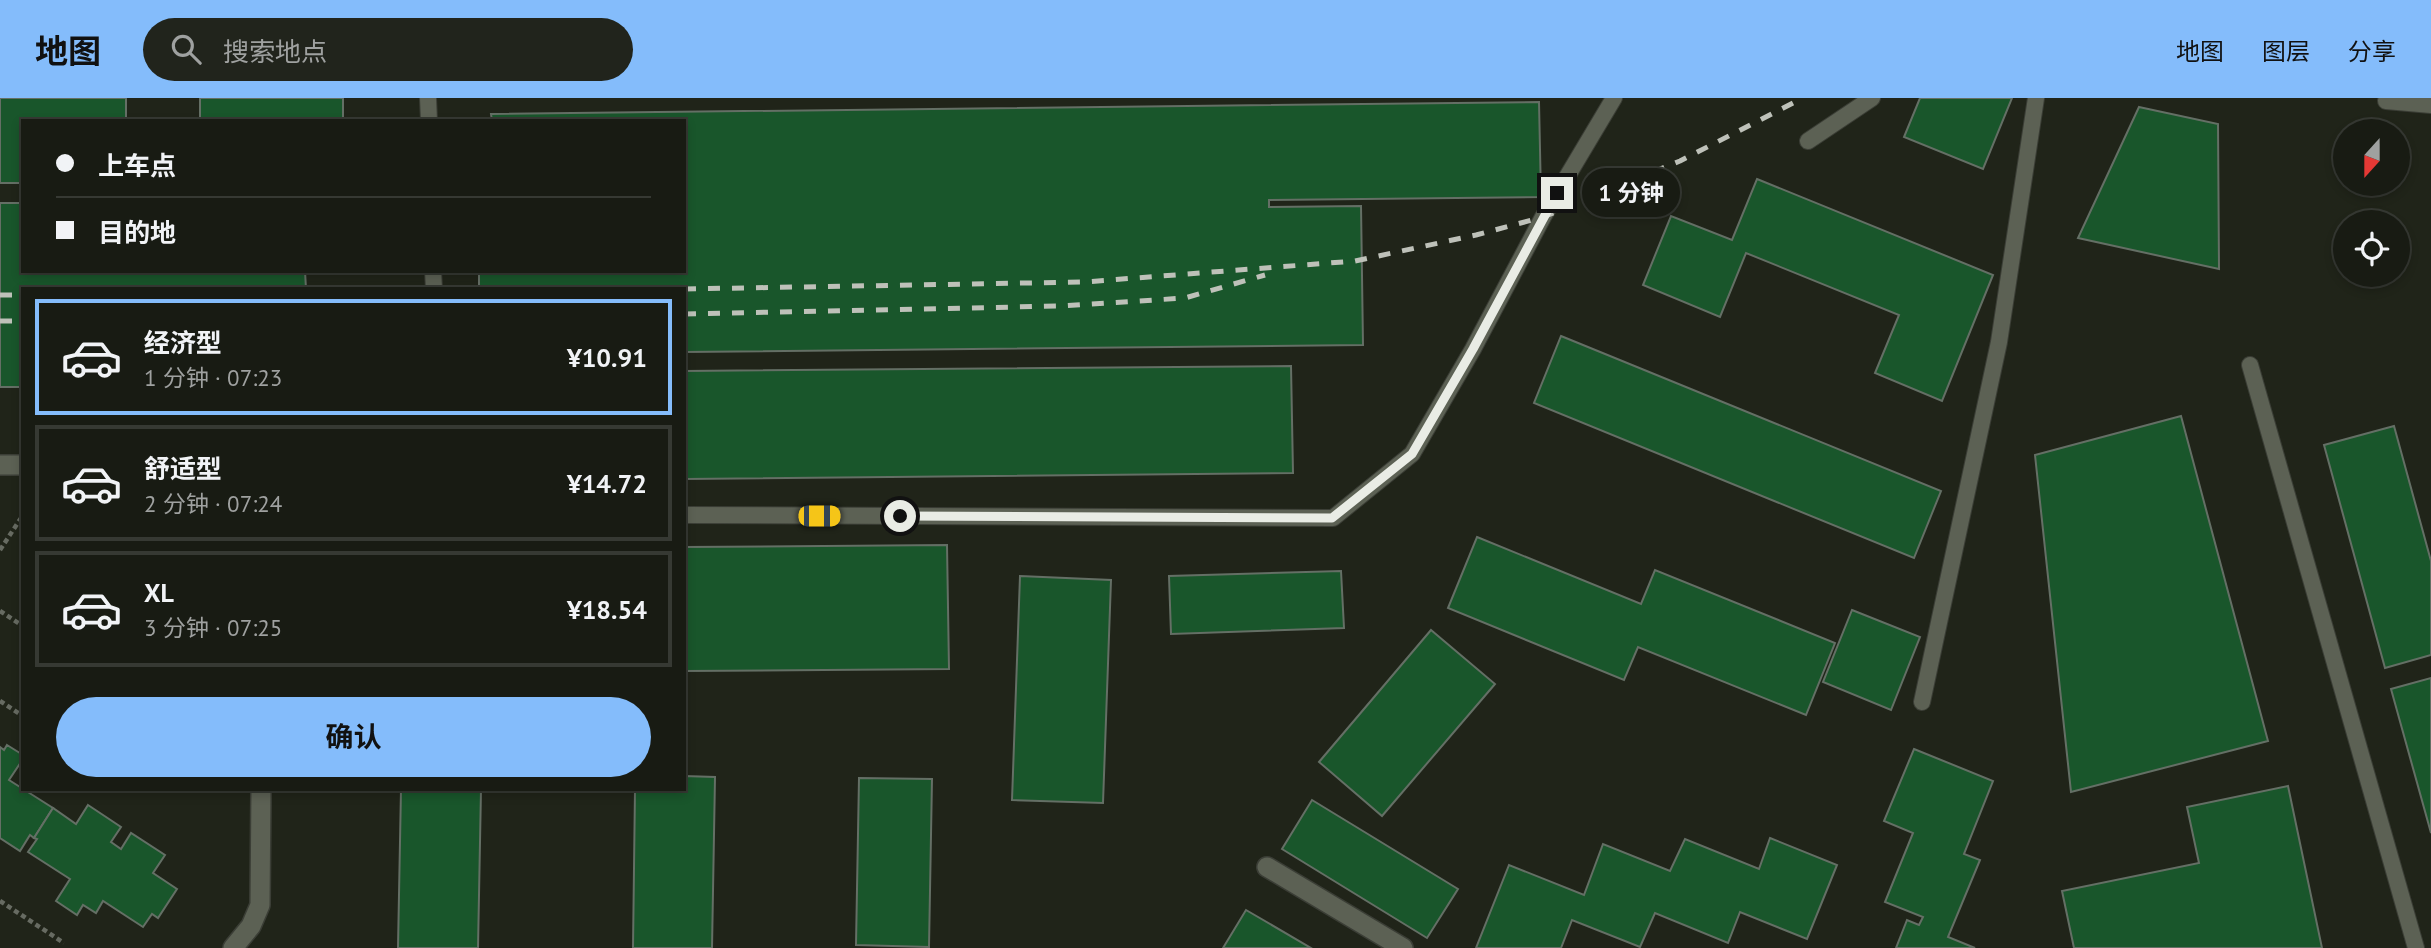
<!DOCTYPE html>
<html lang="zh">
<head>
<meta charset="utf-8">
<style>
  body { margin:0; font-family:"PT Sans","Noto Sans SC",sans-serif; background:#21241c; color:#f1f3f6; height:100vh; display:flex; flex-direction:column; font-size:26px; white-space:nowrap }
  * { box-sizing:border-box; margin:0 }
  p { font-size:23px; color:#9fa1a0 }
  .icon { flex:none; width:38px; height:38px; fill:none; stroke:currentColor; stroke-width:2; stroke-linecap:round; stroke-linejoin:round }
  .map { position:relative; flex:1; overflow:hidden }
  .details { position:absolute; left:21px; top:189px; width:665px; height:504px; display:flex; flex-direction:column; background:#181b13; border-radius:0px; box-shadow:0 4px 10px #0003,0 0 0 2px #363933 }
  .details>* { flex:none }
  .hud { position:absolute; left:21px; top:21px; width:665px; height:154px; border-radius:0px; box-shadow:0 4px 10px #0003,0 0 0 2px #363933; display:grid; align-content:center; height:154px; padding:0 35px; background:#181b13 }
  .needle { width:46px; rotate:201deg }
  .fabs { position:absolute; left:2333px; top:21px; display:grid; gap:14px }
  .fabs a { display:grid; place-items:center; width:77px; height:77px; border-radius:50%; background:#181b13; box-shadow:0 4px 10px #0003,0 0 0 2px #363933; font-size:35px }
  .end { position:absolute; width:32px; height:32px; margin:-16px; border:9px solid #e9ece5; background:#111; box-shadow:0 0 0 4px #111 }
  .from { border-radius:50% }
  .bubble { position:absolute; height:49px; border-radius:24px; background:#181b13; box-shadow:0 4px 10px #0003,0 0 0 2px #363933; font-size:23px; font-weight:700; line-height:49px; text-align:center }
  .car { position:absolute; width:21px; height:42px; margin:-21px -10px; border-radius:9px; box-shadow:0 0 5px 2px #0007; background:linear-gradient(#f5c518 24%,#345 0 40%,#f5c518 0 76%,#345 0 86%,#f5c518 0) }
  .hud b { display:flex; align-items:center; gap:24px; height:66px; font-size:26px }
  .hud b+b { border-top:2px solid #363933 }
  .hud i { width:18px; height:18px; background:#f1f3f6 }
  ul { padding:12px 0 0; list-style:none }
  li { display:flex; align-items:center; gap:21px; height:116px; margin:0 14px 10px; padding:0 21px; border:4px solid #363933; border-radius:0px }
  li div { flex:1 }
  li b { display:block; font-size:26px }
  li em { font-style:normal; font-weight:700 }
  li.on { border-color:#84bcfb }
  li>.icon { width:63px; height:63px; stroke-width:1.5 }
  .cta { display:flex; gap:14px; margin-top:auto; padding:14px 35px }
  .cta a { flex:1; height:80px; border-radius:42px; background:#84bcfb; color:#111; font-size:28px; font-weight:700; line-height:80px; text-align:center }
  header { display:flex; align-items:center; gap:42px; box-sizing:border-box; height:98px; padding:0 35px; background:#84bcfb; color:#111 }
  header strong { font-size:33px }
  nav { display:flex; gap:38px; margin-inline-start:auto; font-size:24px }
  .search { width:490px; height:63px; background:#21241c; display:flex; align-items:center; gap:18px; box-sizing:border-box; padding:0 24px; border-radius:38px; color:#9fa1a0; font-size:26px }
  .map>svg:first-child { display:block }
  .building { fill:#19562b; stroke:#646f65; stroke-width:2 }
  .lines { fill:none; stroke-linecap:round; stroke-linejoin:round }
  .service-casing { stroke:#3b3e36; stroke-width:18 }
  .minor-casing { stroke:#3b3e36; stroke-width:22 }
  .path { stroke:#676b62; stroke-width:4.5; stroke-dasharray:5 3.5; stroke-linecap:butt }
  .service { stroke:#5c6154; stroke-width:16 }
  .minor { stroke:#5c6154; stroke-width:19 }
  .rail { stroke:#bec1b9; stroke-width:5; stroke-dasharray:12 12; stroke-linecap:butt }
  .route { stroke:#e9ece5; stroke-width:9 }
</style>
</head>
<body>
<header>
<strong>地图</strong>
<div class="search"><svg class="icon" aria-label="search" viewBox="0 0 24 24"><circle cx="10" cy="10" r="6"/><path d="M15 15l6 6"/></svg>搜索地点</div>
<nav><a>地图</a><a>图层</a><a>分享</a></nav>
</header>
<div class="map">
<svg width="2431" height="850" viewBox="0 0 2431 850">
  <rect width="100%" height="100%" fill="#202419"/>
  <!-- building -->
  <g class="building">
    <polygon points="0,0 126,0 126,23 23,23 23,85 0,85"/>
    <rect x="200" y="0" width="143" height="23"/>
    <polygon points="1920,0 2012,0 1983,71 1904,39"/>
    <polygon points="1539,4 1541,99 1269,102 1269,109 1361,108 1363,247 684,254 684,191 479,191 479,173 684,173 684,23 492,23 491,16"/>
    <polygon points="2139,9 2218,26 2219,171 2078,140"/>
    <polygon points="1757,81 1993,177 1942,303 1875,275 1899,217 1746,155 1720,219 1643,187 1671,118 1732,142"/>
    <polygon points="0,105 23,105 23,173 305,173 306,191 23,191 23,289 0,289"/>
    <polygon points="1561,238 1941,393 1914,460 1534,305"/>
    <polygon points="1291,268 1293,375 684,381 684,273"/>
    <polygon points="2181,318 2268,643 2071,694 2035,357"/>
    <polygon points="2394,328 2431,463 2431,557 2385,570 2324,347"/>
    <polygon points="1477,439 1641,506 1655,472 1835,545 1806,617 1638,549 1624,582 1448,510"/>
    <polygon points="947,447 949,571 684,573 684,449"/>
    <polygon points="1341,473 1344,530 1171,536 1169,478"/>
    <polygon points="1020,478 1111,482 1103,705 1012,702"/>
    <polygon points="1852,512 1920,539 1891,612 1823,584"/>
    <polygon points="1431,532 1495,586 1382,718 1319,664"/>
    <polygon points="2431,580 2431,735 2391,591"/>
    <polygon points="7,647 23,657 23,661 9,682 53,710 34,740 30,737 20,753 0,740 0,649 4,652"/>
    <polygon points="1914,651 1993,683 1964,756 1980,762 1948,839 1975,850 1896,850 1907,822 1919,827 1923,819 1885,804 1913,735 1884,723"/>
    <polygon points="684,678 715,679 712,850 633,850 635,691 684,691"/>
    <polygon points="859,680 932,681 929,849 856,847"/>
    <polygon points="2288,688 2322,850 2074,850 2062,793 2199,765 2187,709"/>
    <polygon points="401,691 481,691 478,850 398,850"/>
    <polygon points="1312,702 1458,791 1427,840 1282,751"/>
    <polygon points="88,707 121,729 111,744 121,751 131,735 165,757 153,775 177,791 158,820 152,816 143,829 103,803 96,815 83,807 77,817 56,803 70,781 28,754 37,741 34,740 53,710 76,726"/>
    <polygon points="1770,740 1837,767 1807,841 1740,814 1728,845 1655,815 1640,849 1572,822 1561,850 1476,850 1509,767 1584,797 1603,746 1670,773 1685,741 1759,771"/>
    <polygon points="1246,812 1311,850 1223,850"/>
  </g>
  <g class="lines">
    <defs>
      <g id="service">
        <polyline points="428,0 429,23"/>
        <polyline points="2386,3 2431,7"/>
        <polyline points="1808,43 1872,0"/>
        <polyline points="433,173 434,191"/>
        <polyline points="2250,267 2416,850"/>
        <polyline points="684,417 1333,420 1412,356 1473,251 1543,119 1614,0"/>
        <polyline points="1922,604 1999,244 2036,0"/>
      </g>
      <g id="minor">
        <polyline points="0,367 23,367"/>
        <polyline points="1267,769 1403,850"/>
        <polyline points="233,850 251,828 260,807 261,691"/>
      </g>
    </defs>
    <!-- service casing -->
    <use href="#service" class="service-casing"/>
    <!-- minor casing -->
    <use href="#minor" class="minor-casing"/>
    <!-- path -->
    <g class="path">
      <polyline points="0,452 23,417"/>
      <polyline points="0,513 23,528"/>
      <polyline points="0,603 23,618"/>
      <polyline points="0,803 64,845"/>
    </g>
    <!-- service -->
    <use href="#service" class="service"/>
    <!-- minor -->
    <use href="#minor" class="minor"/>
    <!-- rail -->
    <g class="rail">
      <polyline points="684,191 1084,184 1355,163 1476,137 1543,119 1680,63 1793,5 1799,0"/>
      <polyline points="0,197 23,197"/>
      <polyline points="684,216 1061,208 1185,200 1265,177"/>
      <polyline points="0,223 23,223"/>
    </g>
  </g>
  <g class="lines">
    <!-- route -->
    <polyline class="route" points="900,418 1332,420 1412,356 1473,251 1557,95"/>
  </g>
</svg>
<div class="fabs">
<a><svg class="needle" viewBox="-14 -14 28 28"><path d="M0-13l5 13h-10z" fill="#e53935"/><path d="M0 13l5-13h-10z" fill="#9fa1a0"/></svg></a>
<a><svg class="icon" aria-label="locate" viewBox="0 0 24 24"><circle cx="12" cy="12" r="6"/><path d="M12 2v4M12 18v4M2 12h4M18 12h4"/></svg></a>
</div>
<i class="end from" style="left:900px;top:418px"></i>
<i class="end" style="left:1557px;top:95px"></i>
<div class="bubble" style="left:1582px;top:70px;width:98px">1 分钟</div>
<i class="car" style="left:819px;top:418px;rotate:90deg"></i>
<div class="hud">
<b><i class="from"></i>上车点</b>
<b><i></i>目的地</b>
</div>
<section class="details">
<ul>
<li class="on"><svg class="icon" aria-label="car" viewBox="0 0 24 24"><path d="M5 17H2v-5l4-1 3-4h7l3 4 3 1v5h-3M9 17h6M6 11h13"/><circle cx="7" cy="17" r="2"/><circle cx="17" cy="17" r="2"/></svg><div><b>经济型</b><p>1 分钟 · 07:23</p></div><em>¥10.91</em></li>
<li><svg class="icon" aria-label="car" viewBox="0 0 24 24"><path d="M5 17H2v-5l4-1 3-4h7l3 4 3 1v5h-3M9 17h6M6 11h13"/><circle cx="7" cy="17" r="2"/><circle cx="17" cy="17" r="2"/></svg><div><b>舒适型</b><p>2 分钟 · 07:24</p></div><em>¥14.72</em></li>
<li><svg class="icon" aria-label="car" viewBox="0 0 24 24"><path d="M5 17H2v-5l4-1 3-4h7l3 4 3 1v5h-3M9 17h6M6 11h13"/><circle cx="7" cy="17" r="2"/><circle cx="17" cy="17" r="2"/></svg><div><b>XL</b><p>3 分钟 · 07:25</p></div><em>¥18.54</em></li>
</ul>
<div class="cta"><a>确认</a></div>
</section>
</div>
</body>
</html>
